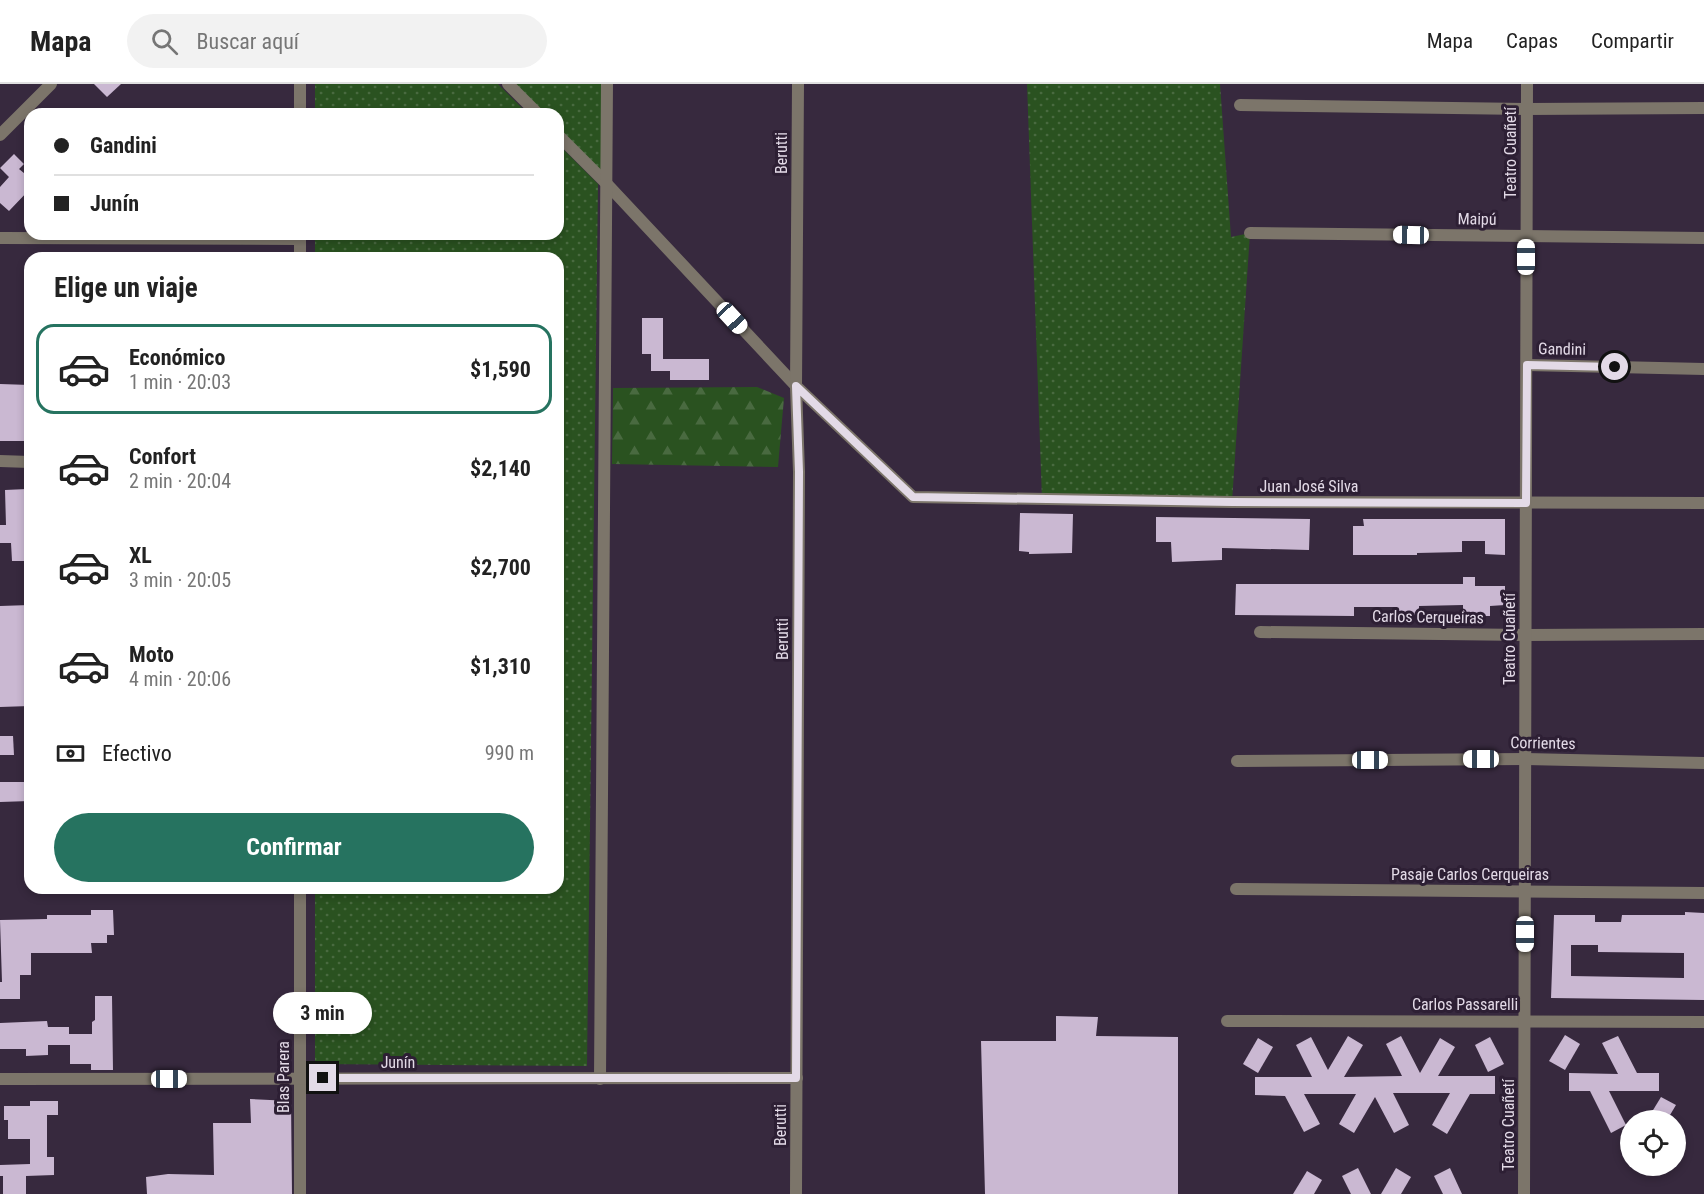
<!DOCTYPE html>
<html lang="es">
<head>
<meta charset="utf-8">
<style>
  body { margin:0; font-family:"Roboto Condensed",sans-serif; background:#f2f2f2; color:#222; height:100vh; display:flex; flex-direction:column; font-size:22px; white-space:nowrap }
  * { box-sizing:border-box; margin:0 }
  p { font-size:20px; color:#767676 }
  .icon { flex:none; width:33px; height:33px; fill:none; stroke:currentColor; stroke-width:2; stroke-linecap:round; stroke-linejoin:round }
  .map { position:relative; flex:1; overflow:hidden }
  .sheet { position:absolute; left:24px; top:168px; width:540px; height:642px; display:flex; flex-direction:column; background:#fff; border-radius:18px; box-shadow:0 3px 9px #0003 }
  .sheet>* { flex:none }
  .guide { position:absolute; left:24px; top:24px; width:540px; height:132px; border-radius:18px; box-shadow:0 3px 9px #0003; display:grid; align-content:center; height:132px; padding:0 30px; background:#fff }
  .buttons { position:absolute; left:1620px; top:1026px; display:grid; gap:12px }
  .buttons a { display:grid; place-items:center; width:66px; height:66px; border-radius:50%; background:#fff; box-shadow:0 3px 9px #0003; font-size:30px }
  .end { position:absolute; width:27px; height:27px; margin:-14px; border:8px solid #e3dae7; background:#111; box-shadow:0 0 0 3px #111 }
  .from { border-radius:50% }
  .bubble { position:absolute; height:42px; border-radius:21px; background:#fff; box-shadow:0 3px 9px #0003; font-size:20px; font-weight:700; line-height:42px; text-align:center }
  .car { position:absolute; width:18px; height:36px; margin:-18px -9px; border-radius:8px; box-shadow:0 0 4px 2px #0007; background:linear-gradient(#fff 24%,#345 0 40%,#fff 0 76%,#345 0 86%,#fff 0) }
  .guide b { display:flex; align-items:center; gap:21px; height:57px; font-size:22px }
  .guide b+b { border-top:2px solid #e0e0e0 }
  .guide i { width:15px; height:15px; background:#222 }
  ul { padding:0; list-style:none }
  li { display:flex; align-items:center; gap:18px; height:90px; margin:0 12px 9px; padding:0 18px; border:3px solid transparent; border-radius:18px }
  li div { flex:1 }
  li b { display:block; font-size:22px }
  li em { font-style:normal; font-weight:700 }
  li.active { border-color:#267360 }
  li>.icon { width:54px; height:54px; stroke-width:1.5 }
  h2 { padding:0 30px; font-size:27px; line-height:72px }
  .pay { display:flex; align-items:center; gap:15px; height:66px; padding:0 30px; font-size:22px }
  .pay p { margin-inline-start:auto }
  .action { display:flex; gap:12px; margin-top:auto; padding:12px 30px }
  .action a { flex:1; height:69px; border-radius:36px; background:#267360; color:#fff; font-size:24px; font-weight:700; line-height:69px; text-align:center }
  header { display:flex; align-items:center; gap:36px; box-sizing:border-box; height:84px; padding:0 30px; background:#fff; border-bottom:2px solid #e0e0e0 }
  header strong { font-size:28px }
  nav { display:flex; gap:33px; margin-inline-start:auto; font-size:21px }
  .search { width:420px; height:54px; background:#f2f2f2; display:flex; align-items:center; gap:15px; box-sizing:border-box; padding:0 21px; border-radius:33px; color:#767676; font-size:22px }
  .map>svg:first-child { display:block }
  .grass { fill:url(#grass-dots) }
  .forest { fill:url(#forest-firs) }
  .building { fill:#cab8d2; fill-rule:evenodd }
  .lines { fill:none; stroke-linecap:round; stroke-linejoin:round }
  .street { stroke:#7c756a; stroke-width:12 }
  .route { stroke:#e3dae7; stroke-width:8 }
  .labels { text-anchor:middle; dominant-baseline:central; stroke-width:6; stroke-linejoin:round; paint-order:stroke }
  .street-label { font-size:16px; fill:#e3dae7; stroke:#2d1f34 }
</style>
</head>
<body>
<header>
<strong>Mapa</strong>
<div class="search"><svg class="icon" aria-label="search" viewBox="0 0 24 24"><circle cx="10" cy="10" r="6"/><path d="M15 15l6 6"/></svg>Buscar aquí</div>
<nav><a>Mapa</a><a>Capas</a><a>Compartir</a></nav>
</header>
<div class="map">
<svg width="1704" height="1110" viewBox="0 0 1704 1110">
  <defs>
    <pattern id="grass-dots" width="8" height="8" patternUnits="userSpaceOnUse" patternTransform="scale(1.5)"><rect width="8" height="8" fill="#2a5220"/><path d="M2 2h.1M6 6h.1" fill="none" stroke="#496a40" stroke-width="1.8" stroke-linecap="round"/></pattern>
    <pattern id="forest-firs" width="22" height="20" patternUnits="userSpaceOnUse" patternTransform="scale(1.5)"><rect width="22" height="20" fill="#2a5220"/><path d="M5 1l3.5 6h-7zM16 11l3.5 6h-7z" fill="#496a40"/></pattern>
  </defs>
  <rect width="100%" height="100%" fill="#37293e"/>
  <!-- grass -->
  <g class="grass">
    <polygon points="315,0 498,0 528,30 315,30"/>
    <polygon points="508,0 606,0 606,99 558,51 558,30 538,30"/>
    <polygon points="1027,0 1220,0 1231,153 1250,149 1232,418 1042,415"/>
    <polygon points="558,60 598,100 587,982 315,980 315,804 558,804 558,174 315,174 315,150 558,150"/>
  </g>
  <!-- forest -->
  <polygon class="forest" points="757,303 784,314 778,383 612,380 613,304"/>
  <!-- building -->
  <g class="building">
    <polygon points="94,0 121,0 107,13"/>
    <polygon points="14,70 24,80 19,85 30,94 30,105 9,127 0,119 0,103 9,93 0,84"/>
    <polygon points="642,234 663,234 663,275 709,275 709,296 670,296 670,287 651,287 651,270 642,270"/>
    <polygon points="0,300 30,301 30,357 0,357"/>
    <polygon points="27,405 28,409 30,409 30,477 12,477 11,459 0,459 0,441 6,441 5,406"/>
    <polygon points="1020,429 1073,430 1072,469 1029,470 1029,468 1019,467"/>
    <polygon points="1156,433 1310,435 1309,466 1222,464 1222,476 1172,478 1171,458 1156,458"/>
    <polygon points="1363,435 1505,435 1505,471 1485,470 1485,457 1462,457 1462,468 1417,469 1417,471 1353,471 1353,442 1364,442"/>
    <polygon points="1463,493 1475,493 1475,502 1505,502 1505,521 1490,522 1490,532 1463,532 1463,521 1419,522 1419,531 1397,531 1397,523 1354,523 1354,532 1235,531 1236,500 1463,500"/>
    <polygon points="30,521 30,622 0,623 0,522"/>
    <polygon points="0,652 13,652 14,671 0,671"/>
    <polygon points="0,698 30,698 30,717 0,718"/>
    <polygon points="91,826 113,826 114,851 107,851 107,859 91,859 92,869 31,869 31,891 20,891 20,915 0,915 0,898 2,898 0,836 47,835 47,831 91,831"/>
    <path d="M 1685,828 L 1704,829 L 1704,916 L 1551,914 L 1554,831 L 1595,831 L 1595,838 L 1621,838 L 1622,831 L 1685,831 ZM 1571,861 L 1598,861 L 1598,868 L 1684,869 L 1684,894 L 1571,892 Z"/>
    <polygon points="95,912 112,912 113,986 91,986 91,980 70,980 70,961 48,961 48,971 26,972 26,965 0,965 0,939 47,937 48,943 69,943 69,950 92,950 92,938 95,936"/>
    <polygon points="1056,932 1098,933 1096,952 1178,953 1178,1110 985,1110 981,957 1056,957"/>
    <polygon points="1565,951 1580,960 1565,986 1549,977"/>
    <polygon points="1348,952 1363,961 1344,993 1402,992 1386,960 1401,952 1420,989 1440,954 1455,963 1438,992 1495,992 1495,1010 1470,1010 1447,1050 1432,1041 1450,1009 1393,1009 1409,1041 1394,1049 1375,1013 1354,1049 1339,1040 1356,1010 1304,1010 1320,1040 1304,1048 1285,1012 1255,1011 1255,993 1312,993 1296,961 1311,953 1328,986"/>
    <polygon points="1618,952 1637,989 1659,989 1659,1007 1609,1007 1626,1041 1611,1049 1590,1007 1569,1007 1569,989 1618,990 1602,959"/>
    <polygon points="1490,953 1504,980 1488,988 1475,961"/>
    <polygon points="1258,954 1273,963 1258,989 1243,980"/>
    <polygon points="1661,1013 1676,1021 1667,1036 1647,1036"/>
    <polygon points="250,1015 291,1017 292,1110 147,1110 146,1093 168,1090 214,1091 213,1039 251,1039"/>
    <polygon points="30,1017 58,1017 58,1031 47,1031 47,1073 54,1073 54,1091 26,1092 26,1110 3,1110 3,1092 0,1092 0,1081 30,1080 30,1055 8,1055 8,1036 4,1036 4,1022 30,1022"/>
    <polygon points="1358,1084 1371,1110 1351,1110 1342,1092"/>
    <polygon points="1396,1084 1411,1093 1401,1110 1381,1110"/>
    <polygon points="1450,1084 1462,1110 1443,1110 1434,1092"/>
    <polygon points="1307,1087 1322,1096 1314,1110 1293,1110"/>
  </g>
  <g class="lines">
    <!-- street -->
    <g class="street">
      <polyline points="508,0 538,30"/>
      <polyline points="1240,21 1527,25 1704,24"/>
      <polyline points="300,30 300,0"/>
      <polyline points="0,51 51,0"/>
      <polyline points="558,51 606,99 796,302 913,413 1232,418 1704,419"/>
      <polyline points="1250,149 1704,154"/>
      <polyline points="0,154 300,155"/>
      <polyline points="300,174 300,150"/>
      <polyline points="1527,281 1704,285"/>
      <polyline points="0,377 30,378"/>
      <polyline points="1260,548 1526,551 1704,550"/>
      <polyline points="1237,677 1526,675 1704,679"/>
      <polyline points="300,804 300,1110"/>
      <polyline points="1236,805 1704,809"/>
      <polyline points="1227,937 1704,938"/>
      <polyline points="0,995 797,994"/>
      <polyline points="600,995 607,0"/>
      <polyline points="796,1110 799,388 796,302 798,0"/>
      <polyline points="1524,1110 1527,0"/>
    </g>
  </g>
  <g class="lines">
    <!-- route -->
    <polyline class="route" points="323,994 796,994 799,388 796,302 913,413 1232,418 1526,419 1527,281 1615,283"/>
  </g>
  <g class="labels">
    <!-- street labels -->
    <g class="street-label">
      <text transform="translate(781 69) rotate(-90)">Berutti</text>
      <text transform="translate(1510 69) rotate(-90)">Teatro Cuañetí</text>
      <text transform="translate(1477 135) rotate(1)">Maipú</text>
      <text transform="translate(1562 265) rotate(1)">Gandini</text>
      <text x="1309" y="402">Juan José Silva</text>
      <text transform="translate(1428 533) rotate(1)">Carlos Cerqueiras</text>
      <text transform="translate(782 555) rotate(-90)">Berutti</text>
      <text transform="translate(1509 555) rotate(-90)">Teatro Cuañetí</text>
      <text transform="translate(1543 659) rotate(1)">Corrientes</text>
      <text x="1470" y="790">Pasaje Carlos Cerqueiras</text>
      <text x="1465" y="920">Carlos Passarelli</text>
      <text x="398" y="978">Junín</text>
      <text transform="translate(283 993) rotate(-90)">Blas Parera</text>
      <text transform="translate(780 1041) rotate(-90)">Berutti</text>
      <text transform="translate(1508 1041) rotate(-90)">Teatro Cuañetí</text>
    </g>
  </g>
</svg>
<div class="buttons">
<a><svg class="icon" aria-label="locate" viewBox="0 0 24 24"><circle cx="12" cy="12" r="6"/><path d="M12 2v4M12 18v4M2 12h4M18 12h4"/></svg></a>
</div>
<i class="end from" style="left:1615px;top:283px"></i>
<i class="end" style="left:323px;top:994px"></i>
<div class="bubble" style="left:273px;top:908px;width:99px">3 min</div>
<i class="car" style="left:1411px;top:151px;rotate:271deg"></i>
<i class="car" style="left:1526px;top:173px;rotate:0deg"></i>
<i class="car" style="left:732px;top:234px;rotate:137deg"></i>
<i class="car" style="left:1481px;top:675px;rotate:270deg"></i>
<i class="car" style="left:1370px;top:676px;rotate:90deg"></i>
<i class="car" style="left:1525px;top:850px;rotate:180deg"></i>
<i class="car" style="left:169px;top:995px;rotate:90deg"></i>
<div class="guide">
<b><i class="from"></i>Gandini</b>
<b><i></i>Junín</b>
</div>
<section class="sheet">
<h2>Elige un viaje</h2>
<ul>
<li class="active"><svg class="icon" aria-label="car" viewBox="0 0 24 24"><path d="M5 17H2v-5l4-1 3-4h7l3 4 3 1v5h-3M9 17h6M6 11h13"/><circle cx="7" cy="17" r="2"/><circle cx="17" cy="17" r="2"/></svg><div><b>Económico</b><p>1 min · 20:03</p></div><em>$1,590</em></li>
<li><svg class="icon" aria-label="car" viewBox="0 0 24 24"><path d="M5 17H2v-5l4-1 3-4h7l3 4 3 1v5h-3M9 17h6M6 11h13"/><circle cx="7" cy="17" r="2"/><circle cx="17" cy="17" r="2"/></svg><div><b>Confort</b><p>2 min · 20:04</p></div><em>$2,140</em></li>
<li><svg class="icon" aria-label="car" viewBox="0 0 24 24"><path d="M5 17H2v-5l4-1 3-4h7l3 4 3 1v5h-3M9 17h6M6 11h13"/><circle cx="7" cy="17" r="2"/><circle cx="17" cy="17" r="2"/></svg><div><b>XL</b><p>3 min · 20:05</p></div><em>$2,700</em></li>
<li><svg class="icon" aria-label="car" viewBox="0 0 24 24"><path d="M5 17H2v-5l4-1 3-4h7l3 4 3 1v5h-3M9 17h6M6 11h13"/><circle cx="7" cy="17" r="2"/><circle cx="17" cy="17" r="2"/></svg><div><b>Moto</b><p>4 min · 20:06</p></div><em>$1,310</em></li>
</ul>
<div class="pay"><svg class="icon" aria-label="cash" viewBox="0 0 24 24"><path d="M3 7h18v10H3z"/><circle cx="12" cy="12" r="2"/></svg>Efectivo<p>990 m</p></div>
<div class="action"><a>Confirmar</a></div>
</section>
</div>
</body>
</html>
